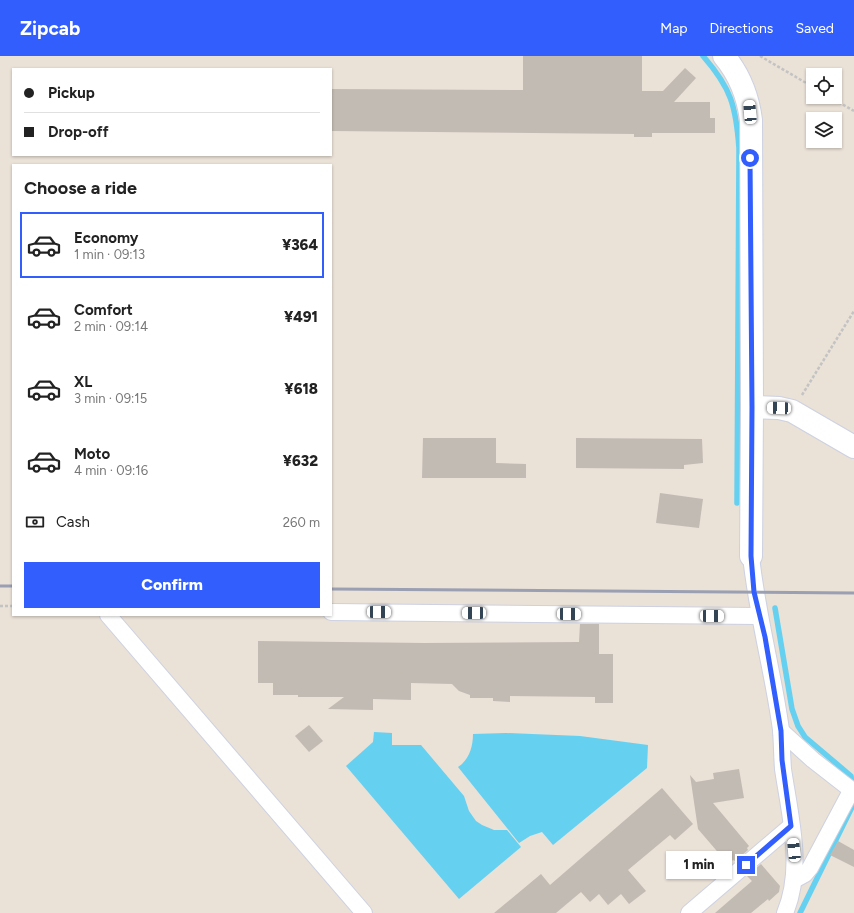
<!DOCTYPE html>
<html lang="en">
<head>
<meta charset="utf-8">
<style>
  body { margin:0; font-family:Figtree,sans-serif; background:#f2f2f2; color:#222; height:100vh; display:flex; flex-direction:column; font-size:15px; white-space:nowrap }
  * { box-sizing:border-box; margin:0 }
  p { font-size:13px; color:#767676 }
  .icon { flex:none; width:22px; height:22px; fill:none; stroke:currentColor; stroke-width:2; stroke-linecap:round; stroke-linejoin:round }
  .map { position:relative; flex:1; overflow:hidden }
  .panel { position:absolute; left:12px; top:108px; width:320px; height:452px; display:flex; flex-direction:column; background:#fff; border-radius:0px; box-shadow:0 1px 3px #0004 }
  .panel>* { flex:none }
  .banner { position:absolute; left:12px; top:12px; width:320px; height:88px; border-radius:0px; box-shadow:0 1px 3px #0004; display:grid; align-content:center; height:88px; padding:0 12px; background:#fff }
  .controls { position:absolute; left:806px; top:12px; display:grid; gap:8px }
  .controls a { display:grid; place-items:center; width:36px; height:36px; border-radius:0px; background:#fff; box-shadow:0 1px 3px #0004; font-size:20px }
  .end { position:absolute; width:18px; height:18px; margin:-9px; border:5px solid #315efd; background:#fff; box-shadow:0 0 0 2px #fff }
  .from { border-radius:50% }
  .bubble { position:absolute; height:28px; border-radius:0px; background:#fff; box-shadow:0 1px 3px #0004; font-size:13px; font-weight:800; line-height:28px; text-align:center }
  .car { position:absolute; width:12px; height:24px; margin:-12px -6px; border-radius:5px; box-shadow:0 0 3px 1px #0007; background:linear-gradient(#fff 24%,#345 0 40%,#fff 0 76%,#345 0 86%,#fff 0) }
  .banner b { display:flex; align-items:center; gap:14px; height:38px; font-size:15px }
  .banner b+b { border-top:1px solid #e0e0e0 }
  .banner i { width:10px; height:10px; background:#222 }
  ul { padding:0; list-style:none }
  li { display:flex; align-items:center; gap:12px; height:66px; margin:0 8px 6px; padding:0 4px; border:2px solid transparent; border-radius:0px }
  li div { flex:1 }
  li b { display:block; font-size:15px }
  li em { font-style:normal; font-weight:800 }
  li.on { border-color:#315efd }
  li>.icon { width:36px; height:36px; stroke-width:1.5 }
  h2 { padding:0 12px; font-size:18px; line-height:48px }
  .pay { display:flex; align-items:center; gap:10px; height:44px; padding:0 12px; font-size:15px }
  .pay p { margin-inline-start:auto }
  .primary-button { display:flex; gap:8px; margin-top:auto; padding:8px 12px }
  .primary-button a { flex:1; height:46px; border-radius:0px; background:#315efd; color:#fff; font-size:16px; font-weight:800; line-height:46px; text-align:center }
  header { display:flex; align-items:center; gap:24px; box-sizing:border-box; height:56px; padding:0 20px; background:#315efd; color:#fff }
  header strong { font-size:19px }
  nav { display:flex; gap:22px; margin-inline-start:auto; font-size:14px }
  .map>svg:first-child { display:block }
  .water { fill:#66d0f0 }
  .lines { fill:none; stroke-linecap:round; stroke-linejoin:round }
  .stream { stroke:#66d0f0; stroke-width:5.5 }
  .building { fill:#c2bbb4 }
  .street-casing { stroke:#cdd1e1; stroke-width:18 }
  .secondary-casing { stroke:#cdd1e1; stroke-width:24 }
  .path { stroke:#c3c3c3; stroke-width:2.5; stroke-dasharray:3 2; stroke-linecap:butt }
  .street { stroke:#fff; stroke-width:16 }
  .secondary { stroke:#fff; stroke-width:22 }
  .rail { stroke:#9a9fb2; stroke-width:3 }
  .route { stroke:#315efd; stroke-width:5 }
</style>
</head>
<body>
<header>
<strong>Zipcab</strong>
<nav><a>Map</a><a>Directions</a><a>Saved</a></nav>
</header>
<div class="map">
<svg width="854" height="857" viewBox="0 0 854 857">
  <rect width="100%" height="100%" fill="#eae1d7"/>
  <!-- water -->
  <g class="water">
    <polygon points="374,676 392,677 392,689 421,689 464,740 469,755 476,765 482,769 494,774 507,774 521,791 459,843 346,710 373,686"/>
    <path d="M 506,677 L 580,680 L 648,689 L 647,712 L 553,789 L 542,776 L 530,780 L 519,787 L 458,711 C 469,704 473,691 473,678 Z"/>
  </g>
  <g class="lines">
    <!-- stream -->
    <g class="stream">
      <path d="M 703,0 C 731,32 736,50 739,92 L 737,447"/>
      <polyline points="775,552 792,653 798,670 805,681 851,720 852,729"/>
      <polyline points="800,857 853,749 853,742"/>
    </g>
  </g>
  <!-- building -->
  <g class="building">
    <polygon points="523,0 642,0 642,35 663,35 685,12 696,22 674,46 710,46 710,62 715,62 715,77 652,77 652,81 634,81 634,78 331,75 331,33 523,34"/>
    <polygon points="423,382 496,382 496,407 526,408 526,422 422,422"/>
    <polygon points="576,382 702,383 703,407 684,409 684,413 576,412"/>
    <polygon points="660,437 703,443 699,472 656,467"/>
    <polygon points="580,568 599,568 599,598 613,598 613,647 595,647 595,641 510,640 510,646 493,645 493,642 470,642 470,639 459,635 452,628 411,627 411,644 373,643 373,654 328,653 344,641 298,641 298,639 273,639 273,627 258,627 258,585 424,587 579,586"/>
    <polygon points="309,669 323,685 309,696 295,680"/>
    <polygon points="739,713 744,742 713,747 749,790 747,792 748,794 735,805 733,804 728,808 698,773 690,719 696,726 714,723 713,717"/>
    <polygon points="662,732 693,768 675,784 670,779 628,814 646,835 629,848 621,838 608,849 599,838 590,846 581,836 556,857 494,857 541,818 550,829"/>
    <polygon points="838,785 854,794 854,811 830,799"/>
    <polygon points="761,808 780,830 779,836 769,845 768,843 751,857 715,857 752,825 747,820"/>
  </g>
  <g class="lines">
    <defs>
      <g id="street">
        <path d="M 751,500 C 757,559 773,615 781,674 C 782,687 782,700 783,713 C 790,760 804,812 785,857"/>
        <polyline points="331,556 759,560"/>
        <polyline points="108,559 364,857"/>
        <polyline points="781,675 813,704 854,736"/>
        <polyline points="794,824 805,818 810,812 851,735"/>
        <polyline points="689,857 791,770"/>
      </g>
      <g id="secondary">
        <path d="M 724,0 C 739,18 748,41 751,64 L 752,351 L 751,500"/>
        <polyline points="752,351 779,352 792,355 854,391"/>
      </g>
    </defs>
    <!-- street casing -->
    <use href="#street" class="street-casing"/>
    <!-- secondary casing -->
    <use href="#secondary" class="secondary-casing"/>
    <!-- path -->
    <g class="path">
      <polyline points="760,0 813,31"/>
      <polyline points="830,41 854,55"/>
      <polyline points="802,339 854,255"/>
      <polyline points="0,550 13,550"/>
    </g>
    <!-- street -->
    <use href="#street" class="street"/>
    <!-- secondary -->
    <use href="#secondary" class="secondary"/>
    <!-- rail -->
    <g class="rail">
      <polyline points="0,530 13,530"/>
      <polyline points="331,533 854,537"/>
    </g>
  </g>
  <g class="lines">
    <!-- route -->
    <polyline class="route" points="746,809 791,770 782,704 781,675 765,581 754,536 751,500 752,351 750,102"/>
  </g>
</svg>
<div class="controls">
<a><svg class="icon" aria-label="locate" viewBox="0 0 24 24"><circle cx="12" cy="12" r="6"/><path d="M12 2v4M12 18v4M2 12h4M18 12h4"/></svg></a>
<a><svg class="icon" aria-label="layers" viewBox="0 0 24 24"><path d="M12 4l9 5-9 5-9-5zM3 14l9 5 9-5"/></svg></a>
</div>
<i class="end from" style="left:750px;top:102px"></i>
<i class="end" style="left:746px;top:809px"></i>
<div class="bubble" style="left:666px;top:795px;width:66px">1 min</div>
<i class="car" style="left:750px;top:56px;rotate:355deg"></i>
<i class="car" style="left:779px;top:352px;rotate:272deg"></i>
<i class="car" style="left:379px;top:556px;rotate:91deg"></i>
<i class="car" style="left:474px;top:557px;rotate:270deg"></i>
<i class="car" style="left:569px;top:558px;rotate:91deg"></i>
<i class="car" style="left:712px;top:560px;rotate:91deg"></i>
<i class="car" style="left:794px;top:794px;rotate:354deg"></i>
<div class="banner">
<b><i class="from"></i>Pickup</b>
<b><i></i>Drop-off</b>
</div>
<section class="panel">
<h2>Choose a ride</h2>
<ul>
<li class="on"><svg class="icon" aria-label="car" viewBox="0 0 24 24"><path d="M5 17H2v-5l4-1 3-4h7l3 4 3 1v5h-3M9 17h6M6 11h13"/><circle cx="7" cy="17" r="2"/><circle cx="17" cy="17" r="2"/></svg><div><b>Economy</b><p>1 min · 09:13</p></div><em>¥364</em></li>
<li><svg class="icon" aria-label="car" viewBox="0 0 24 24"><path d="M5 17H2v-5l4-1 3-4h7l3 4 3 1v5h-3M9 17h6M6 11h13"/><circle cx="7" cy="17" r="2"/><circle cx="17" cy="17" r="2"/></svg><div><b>Comfort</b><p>2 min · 09:14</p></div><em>¥491</em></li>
<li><svg class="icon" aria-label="car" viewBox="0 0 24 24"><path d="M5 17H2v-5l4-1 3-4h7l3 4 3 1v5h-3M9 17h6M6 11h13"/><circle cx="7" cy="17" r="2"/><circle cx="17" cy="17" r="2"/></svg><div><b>XL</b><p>3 min · 09:15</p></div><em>¥618</em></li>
<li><svg class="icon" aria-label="car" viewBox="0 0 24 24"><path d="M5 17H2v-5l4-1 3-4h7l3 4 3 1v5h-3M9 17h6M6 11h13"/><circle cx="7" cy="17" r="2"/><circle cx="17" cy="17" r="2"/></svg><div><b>Moto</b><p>4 min · 09:16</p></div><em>¥632</em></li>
</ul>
<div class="pay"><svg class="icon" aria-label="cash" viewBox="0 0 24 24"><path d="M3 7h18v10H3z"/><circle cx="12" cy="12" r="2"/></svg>Cash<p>260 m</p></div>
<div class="primary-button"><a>Confirm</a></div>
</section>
</div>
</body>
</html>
